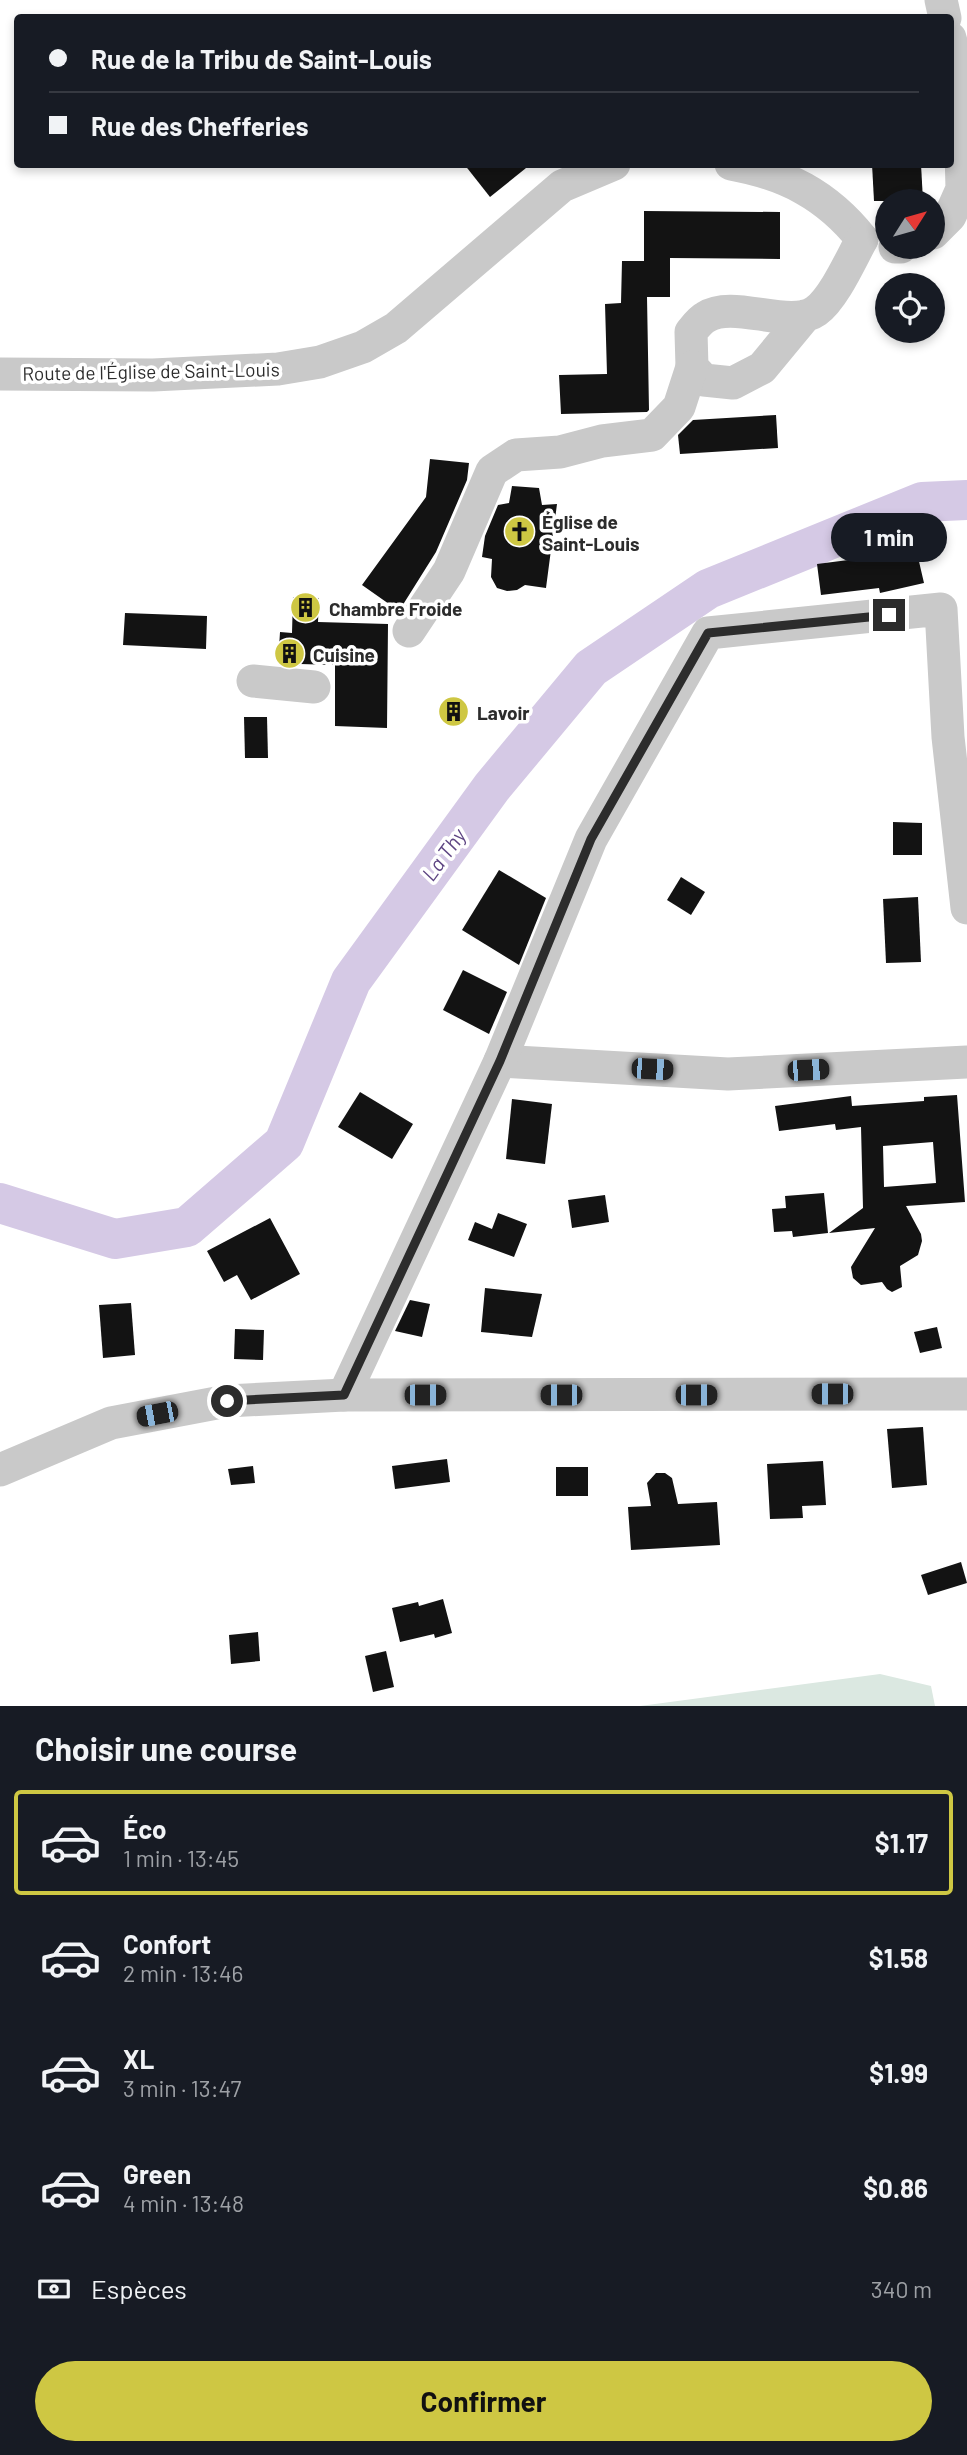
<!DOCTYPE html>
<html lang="fr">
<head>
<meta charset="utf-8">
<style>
  body { margin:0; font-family:Barlow,sans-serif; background:#242831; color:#f1f3f6; height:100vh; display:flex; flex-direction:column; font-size:26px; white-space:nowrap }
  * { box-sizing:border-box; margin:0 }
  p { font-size:23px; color:#9ea1a6 }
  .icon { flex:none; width:38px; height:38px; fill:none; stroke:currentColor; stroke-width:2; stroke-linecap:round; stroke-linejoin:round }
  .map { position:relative; height:1706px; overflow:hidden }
  .side { display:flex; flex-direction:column; background:#171b24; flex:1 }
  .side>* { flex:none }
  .banner { position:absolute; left:14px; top:14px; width:940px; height:154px; border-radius:7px; box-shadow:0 4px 10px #0003; display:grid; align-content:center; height:154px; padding:0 35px; background:#171b24 }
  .needle { width:46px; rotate:53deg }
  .fabs { position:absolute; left:875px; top:189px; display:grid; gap:14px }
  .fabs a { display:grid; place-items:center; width:70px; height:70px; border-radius:50%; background:#171b24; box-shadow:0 4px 10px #0003; font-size:35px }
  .end { position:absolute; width:32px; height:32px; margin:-16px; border:9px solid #2c2c2c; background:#fff; box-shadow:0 0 0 4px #fff }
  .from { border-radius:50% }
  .bubble { position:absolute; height:49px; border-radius:24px; background:#171b24; box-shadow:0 4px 10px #0003; font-size:23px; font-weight:700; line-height:49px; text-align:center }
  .car { position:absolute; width:21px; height:42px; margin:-21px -10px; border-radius:9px; box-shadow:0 0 5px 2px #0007; background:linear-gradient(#222 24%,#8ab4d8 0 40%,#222 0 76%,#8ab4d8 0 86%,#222 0) }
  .banner b { display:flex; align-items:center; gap:24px; height:66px; font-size:26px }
  .banner b+b { border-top:2px solid #363941 }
  .banner i { width:18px; height:18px; background:#f1f3f6 }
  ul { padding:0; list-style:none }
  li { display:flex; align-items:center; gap:21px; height:105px; margin:0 14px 10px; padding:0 21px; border:4px solid transparent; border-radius:7px }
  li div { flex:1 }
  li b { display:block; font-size:26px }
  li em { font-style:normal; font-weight:700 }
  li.active { border-color:#cec743 }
  li>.icon { width:63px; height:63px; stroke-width:1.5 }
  h2 { padding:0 35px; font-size:32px; line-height:84px }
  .pay { display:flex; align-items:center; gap:18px; height:77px; padding:0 35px; font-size:26px }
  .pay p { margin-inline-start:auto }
  .action { display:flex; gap:14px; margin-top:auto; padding:14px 35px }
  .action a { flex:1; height:80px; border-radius:42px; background:#cec743; color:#111; font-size:28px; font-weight:700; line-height:80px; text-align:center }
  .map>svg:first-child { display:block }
  .green { fill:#dbe8e1 }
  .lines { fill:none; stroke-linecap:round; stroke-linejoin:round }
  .river { stroke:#d5c9e5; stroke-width:40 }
  .building { fill:#131313; fill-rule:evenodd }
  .minor { stroke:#c9c9c9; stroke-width:33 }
  .route { stroke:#2c2c2c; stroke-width:9 }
  .labels { text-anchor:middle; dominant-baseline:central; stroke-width:7; stroke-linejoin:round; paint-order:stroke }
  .street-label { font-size:19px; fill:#2c2c2c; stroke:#fff }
  .poi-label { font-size:19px; font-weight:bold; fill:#2c2c2c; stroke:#fff; text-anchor:start }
  .water-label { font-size:21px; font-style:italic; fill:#5e4583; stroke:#fff }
</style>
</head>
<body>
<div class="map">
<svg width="967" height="1706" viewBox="0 0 967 1706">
  <rect width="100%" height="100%" fill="#fff"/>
  <!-- green -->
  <polygon class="green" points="880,1674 931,1686 935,1706 640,1706"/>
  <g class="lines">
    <!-- river -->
    <polyline class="river" points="0,1203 115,1239 187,1227 284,1143 351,981 492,787 591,668 708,589 922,502 967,500"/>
  </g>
  <!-- building -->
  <g class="building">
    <polygon points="464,164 531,164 490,197"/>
    <polygon points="872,164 921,164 923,201 874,201"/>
    <polygon points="644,211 780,212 780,259 670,258 670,297 647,297 649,410 647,412 561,414 559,375 607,374 605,304 621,303 622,261 644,261"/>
    <polygon points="776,415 778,448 680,454 678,435 693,420"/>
    <polygon points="430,459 469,463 467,480 436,552 399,611 362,585 426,497"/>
    <polygon points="512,486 539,488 542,505 557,504 546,588 525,585 517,590 507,591 497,588 491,577 492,559 482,557 485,536 498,505 509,503"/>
    <polygon points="914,540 924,583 880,593 879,588 821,595 817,564 872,557 870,549"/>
    <polygon points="293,597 319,598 318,622 388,624 387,728 335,726 335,665 300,664 299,666 278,664 280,632 292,633"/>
    <polygon points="125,613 207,616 206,649 123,645"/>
    <polygon points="244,717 267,717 268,758 245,758"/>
    <polygon points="893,822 922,823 922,855 893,855"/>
    <polygon points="499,870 546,898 519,965 462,930"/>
    <polygon points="681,877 705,892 691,915 667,900"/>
    <polygon points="918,897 921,962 886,963 883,899"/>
    <polygon points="463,970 507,992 489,1034 443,1010"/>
    <polygon points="360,1092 413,1124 392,1159 338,1127"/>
    <path d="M 957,1095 L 965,1202 L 906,1206 L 921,1234 L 922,1241 L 918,1255 L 900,1266 L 902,1287 L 892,1292 L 887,1289 L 882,1282 L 861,1285 L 853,1278 L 851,1267 L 875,1228 L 829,1233 L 863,1208 L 861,1127 L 836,1130 L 835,1124 L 779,1131 L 775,1106 L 851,1096 L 852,1106 L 924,1101 L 924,1097 ZM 933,1142 L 936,1183 L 884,1187 L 883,1146 Z"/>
    <polygon points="512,1099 552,1104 545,1164 506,1159"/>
    <polygon points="824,1193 828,1233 793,1237 792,1231 774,1232 772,1209 786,1208 785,1196"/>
    <polygon points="605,1195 609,1222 572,1228 568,1200"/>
    <polygon points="498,1213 527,1224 514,1257 468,1240 475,1222 492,1229"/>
    <polygon points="270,1218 300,1274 251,1300 237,1275 224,1282 207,1251"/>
    <polygon points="485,1288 542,1294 532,1337 481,1332"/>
    <polygon points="410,1300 430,1304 422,1337 395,1331"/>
    <polygon points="131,1303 135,1355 103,1358 99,1305"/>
    <polygon points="937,1327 942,1348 920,1353 914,1332"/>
    <polygon points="235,1329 264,1330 263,1360 234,1359"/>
    <polygon points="923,1427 927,1485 892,1488 887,1429"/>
    <polygon points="447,1459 450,1482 395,1489 392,1466"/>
    <polygon points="823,1461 826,1505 802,1506 803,1518 770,1519 767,1464"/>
    <polygon points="253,1466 255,1483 231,1485 228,1469"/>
    <rect x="556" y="1467" width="32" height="29"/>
    <polygon points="656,1473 665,1473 672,1478 678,1504 717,1502 720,1545 631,1550 628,1507 651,1506 647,1483"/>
    <polygon points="961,1562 967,1583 928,1595 921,1575"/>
    <polygon points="443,1599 452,1633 435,1638 434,1634 400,1642 392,1608 418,1602 419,1606"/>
    <polygon points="258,1632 260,1661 231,1664 229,1635"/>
    <polygon points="386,1651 394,1687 373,1692 365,1656"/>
  </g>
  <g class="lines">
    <!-- minor -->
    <g class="minor">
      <polyline points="941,0 945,18"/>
      <path d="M 731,164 C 786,174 827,195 862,239"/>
      <polyline points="933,233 950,216 962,189 959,73 950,38"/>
      <polyline points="895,247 901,247"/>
      <path d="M 805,316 L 762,368 L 733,383 L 704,380 L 692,367 L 691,332 C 695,327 700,320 706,317 C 733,299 790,330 816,311 C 834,298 851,259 862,239"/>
      <polyline points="0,374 153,375 278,369 320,362 363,347 396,328 562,186 614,164"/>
      <polyline points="409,631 449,571 492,471 516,455 560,452 602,441 652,435 679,407 692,367"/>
      <polyline points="253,681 314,687"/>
      <polyline points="500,1061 728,1074 967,1062"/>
      <polyline points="344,1395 500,1061 591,839 708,633 941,609 948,737 967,908"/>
      <polyline points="0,1470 111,1423 227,1401 344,1395 967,1394"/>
    </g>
  </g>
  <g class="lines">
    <!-- route -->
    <polyline class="route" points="227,1401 344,1395 500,1061 591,839 708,633 889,615"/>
  </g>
  <!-- icons -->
  <defs>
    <symbol id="church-disc" viewBox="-11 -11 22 22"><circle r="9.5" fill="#cec743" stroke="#fff"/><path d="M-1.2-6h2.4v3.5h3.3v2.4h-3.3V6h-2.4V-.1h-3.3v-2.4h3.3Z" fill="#111"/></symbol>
    <symbol id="building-disc" viewBox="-11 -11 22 22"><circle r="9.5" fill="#cec743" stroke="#fff"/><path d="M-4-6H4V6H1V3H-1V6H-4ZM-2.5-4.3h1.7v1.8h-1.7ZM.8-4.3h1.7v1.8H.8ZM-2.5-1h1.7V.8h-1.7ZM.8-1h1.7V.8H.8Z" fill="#111"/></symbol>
  </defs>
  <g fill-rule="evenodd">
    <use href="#church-disc" x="502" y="514" width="35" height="35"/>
    <use href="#building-disc" x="288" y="590" width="35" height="35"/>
    <use href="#building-disc" x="272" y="636" width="35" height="35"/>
    <use href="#building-disc" x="436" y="694" width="35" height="35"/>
  </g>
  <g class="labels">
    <!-- street labels -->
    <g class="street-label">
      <text transform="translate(151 371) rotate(-1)">Route de l'Église de Saint-Louis</text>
    </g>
    <!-- poi labels -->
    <g class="poi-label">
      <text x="542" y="521">Église de<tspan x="542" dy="22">Saint-Louis</tspan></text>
      <text x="329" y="608">Chambre Froide</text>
      <text x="313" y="654">Cuisine</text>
      <text x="477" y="712">Lavoir</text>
    </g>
    <!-- water labels -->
    <g class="water-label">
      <text transform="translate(443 854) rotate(-54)">La Thy</text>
    </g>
  </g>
</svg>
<div class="fabs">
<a><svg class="needle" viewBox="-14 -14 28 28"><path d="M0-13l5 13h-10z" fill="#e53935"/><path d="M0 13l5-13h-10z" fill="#9ea1a6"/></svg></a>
<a><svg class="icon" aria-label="locate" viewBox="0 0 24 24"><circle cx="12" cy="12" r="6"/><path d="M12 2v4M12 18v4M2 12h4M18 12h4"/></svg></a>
</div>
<i class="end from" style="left:227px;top:1401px"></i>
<i class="end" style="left:889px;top:615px"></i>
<div class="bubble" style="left:831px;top:513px;width:116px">1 min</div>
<i class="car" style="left:652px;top:1069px;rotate:93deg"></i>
<i class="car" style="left:808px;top:1070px;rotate:87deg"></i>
<i class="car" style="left:832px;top:1394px;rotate:270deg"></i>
<i class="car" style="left:425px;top:1395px;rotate:90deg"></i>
<i class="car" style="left:561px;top:1395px;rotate:270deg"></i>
<i class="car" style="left:696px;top:1395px;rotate:90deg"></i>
<i class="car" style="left:157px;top:1414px;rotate:259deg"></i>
<div class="banner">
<b><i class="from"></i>Rue de la Tribu de Saint-Louis</b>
<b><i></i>Rue des Chefferies</b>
</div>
</div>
<section class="side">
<h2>Choisir une course</h2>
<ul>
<li class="active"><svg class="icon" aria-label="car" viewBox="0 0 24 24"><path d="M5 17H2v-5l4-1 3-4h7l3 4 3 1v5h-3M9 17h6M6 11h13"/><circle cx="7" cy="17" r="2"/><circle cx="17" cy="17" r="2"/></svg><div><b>Éco</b><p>1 min · 13:45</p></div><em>$1.17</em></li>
<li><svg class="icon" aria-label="car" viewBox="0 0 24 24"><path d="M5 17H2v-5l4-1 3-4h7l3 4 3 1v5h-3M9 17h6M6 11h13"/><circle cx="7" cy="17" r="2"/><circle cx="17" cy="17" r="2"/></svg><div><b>Confort</b><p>2 min · 13:46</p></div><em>$1.58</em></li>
<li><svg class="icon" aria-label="car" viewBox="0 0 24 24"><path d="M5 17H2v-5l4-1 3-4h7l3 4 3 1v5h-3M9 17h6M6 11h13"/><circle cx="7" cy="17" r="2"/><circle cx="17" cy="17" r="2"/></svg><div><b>XL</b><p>3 min · 13:47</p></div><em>$1.99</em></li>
<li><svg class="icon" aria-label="car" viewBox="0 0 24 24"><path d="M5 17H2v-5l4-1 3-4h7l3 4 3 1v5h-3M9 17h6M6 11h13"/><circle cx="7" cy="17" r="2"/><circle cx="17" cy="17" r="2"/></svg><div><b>Green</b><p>4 min · 13:48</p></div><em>$0.86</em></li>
</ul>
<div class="pay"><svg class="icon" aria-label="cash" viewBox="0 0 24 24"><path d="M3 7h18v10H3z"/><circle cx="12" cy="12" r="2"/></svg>Espèces<p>340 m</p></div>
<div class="action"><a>Confirmer</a></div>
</section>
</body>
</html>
